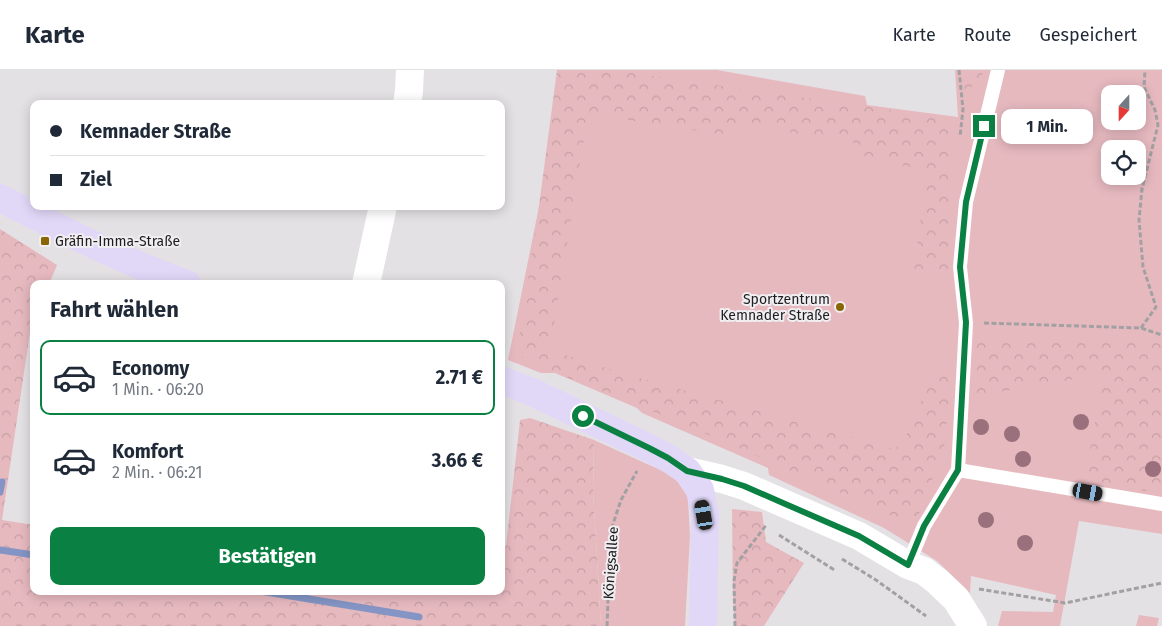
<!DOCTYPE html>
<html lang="de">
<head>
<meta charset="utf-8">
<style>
  body { margin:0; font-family:"Fira Sans",sans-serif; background:#f2f2f3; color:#1f2937; height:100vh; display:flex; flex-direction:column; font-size:19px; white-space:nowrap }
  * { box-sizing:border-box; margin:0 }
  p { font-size:16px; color:#747a83 }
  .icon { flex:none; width:28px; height:28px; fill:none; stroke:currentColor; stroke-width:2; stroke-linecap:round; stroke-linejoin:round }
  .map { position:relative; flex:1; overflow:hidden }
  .drawer { position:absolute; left:30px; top:210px; width:475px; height:315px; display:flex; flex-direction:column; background:#fff; border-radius:10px; box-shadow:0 2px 12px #0003 }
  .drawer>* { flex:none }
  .hud { position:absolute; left:30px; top:30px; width:475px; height:110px; border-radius:10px; box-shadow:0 2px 12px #0003; display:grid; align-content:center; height:110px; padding:0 20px; background:#fff }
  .needle { width:32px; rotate:201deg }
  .controls { position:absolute; left:1101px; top:15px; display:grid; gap:10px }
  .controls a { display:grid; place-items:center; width:45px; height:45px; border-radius:10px; background:#fff; box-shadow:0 2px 12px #0003; font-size:25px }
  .end { position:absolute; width:22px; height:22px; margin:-11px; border:6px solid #0b8043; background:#fff; box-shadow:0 0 0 2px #fff }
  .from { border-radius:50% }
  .bubble { position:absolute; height:35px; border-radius:10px; background:#fff; box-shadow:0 2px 12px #0003; font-size:16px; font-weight:700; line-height:35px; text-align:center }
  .car { position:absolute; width:15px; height:30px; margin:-15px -8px; border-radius:6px; box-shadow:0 0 4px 1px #0007; background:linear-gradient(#222 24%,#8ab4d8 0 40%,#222 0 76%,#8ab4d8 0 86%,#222 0) }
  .hud b { display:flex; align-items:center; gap:18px; height:48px; font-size:19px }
  .hud b+b { border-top:1px solid #e0e1e3 }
  .hud i { width:12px; height:12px; background:#1f2937 }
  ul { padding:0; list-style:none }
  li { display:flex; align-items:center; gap:15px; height:75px; margin:0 10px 8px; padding:0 10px; border:2px solid transparent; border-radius:10px }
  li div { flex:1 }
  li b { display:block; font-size:19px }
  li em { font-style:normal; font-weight:700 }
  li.active { border-color:#0b8043 }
  li>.icon { width:45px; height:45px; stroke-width:1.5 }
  h2 { padding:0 20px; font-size:22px; line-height:60px }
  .action { display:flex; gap:10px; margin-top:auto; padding:10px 20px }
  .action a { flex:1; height:58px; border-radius:10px; background:#0b8043; color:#fff; font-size:20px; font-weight:700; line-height:58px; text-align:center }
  header { display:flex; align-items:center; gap:30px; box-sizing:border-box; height:70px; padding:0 25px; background:#fff; border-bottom:1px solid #e0e1e3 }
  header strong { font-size:24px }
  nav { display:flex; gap:28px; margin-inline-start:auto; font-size:18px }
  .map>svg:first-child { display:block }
  .grass { fill:#e6b9bf; fill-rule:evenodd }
  .forest { fill:url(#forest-crowns) }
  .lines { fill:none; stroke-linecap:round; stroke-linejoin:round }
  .stream { stroke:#8495c5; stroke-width:7 }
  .path { stroke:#a3a0a3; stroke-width:3; stroke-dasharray:5 2.5; stroke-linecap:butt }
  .lane { stroke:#fff; stroke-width:14 }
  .street { stroke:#fff; stroke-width:28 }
  .secondary { stroke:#e1d8f8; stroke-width:28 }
  .tree { fill:#99707c }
  .route { stroke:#0b8043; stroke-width:6 }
  .poi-dot { fill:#896603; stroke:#f1eef2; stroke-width:2 }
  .labels { text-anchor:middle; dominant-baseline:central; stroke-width:4; stroke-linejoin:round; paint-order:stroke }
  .poi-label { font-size:14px; fill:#1e1d1e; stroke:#f1eef2; text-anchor:start }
  .street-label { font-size:14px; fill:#1e1d1e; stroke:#f1eef2 }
</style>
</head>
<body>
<header>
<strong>Karte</strong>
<nav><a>Karte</a><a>Route</a><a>Gespeichert</a></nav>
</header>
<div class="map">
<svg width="1162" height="556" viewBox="0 0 1162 556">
  <defs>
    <pattern id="forest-crowns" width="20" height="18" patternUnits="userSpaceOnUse" patternTransform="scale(1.25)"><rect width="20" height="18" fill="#e6b9bf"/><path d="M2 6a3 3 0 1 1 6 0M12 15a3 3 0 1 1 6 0" fill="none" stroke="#c59fa4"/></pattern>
  </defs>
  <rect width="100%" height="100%" fill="#e4e1e5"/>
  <!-- grass -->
  <g class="grass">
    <path d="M 571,0 L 717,0 L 865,26 L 867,35 L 958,47 L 955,0 L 1162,0 L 1162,304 L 987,277 L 983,324 L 1104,303 L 1162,323 L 1162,464 L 1079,451 L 1060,556 L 998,556 L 1002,541 L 1053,542 L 1056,525 L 971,506 L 970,523 L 961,514 L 937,491 L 884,458 L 769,405 L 768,398 L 642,343 L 637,338 L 555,303 L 541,303 L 508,290 L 560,33 ZM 1110,24 L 1138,24 L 1138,51 L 1110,51 ZM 1110,79 L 1138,79 L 1138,106 L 1110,106 Z"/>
    <polygon points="594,370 687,412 690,466 685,556 601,556 593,421"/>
    <polygon points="1139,545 1159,548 1157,556 1136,556"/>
  </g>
  <!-- forest -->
  <g class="forest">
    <polygon points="557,0 610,0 952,49 949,206 914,199 927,100 858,87 860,74 734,53 731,66 588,44 550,280 635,307 694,323 895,379 905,368 929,314 931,300 946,303 950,318 944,379 918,446 899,449 735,376 647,339 523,290 519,268 538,143"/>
    <polygon points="962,0 986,0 965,25"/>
    <polygon points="0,159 57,195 49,214 34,214 34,245 32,249 2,450 34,455 34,521 501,521 501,479 506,476 520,350 530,348 594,370 593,421 601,556 0,556"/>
    <polygon points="976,267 1137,270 1162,274 1162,424 1084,410 1104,304 975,326"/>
    <polygon points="732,439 762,442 766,472 804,493 764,556 735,556 733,530"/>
  </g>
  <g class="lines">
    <!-- stream -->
    <g class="stream">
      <polyline points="0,422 2,412"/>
      <polyline points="0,480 34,485"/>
      <polyline points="260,521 419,547"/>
    </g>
    <!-- path -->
    <g class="path">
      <polyline points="959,0 963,39 960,67"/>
      <polyline points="984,253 1141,258 1162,265"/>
      <polyline points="1141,258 1156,237 1143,197 1139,150 1142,119 1158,55 1155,40 1144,17 1145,0"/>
      <polyline points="779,465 836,501"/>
      <polyline points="842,489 876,510 926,546"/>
      <polyline points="979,519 1065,533 1162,513"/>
      <polyline points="607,556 610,481 613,454 621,430 637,401"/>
      <polyline points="735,556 734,511 737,493 767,454"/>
    </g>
    <!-- lane -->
    <g class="lane">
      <polyline points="958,400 1162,434"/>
      <polyline points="908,495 924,456 958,400 966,253 960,197 966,132 998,0"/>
    </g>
    <!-- street -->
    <g class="street">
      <polyline points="407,34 409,21 410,0"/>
      <polyline points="366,214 383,136"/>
      <polyline points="687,401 722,409 744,416 783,433 859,466 908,495 924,501 937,511 956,529 973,556"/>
    </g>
    <!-- secondary -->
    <g class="secondary">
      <path d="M 0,128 C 61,159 122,191 187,214"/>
      <polyline points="501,310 534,323 649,378 668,388 687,401 700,420 705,445 703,556"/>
    </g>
  </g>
  <!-- trees -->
  <g class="tree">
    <circle cx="1081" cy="352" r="8"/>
    <circle cx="981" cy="357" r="8"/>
    <circle cx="1012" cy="364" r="8"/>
    <circle cx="1023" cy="389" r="8"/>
    <circle cx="1153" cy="399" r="8"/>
    <circle cx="986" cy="450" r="8"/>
    <circle cx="1025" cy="473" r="8"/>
  </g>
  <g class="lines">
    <!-- route -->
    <polyline class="route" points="583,346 649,378 668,388 687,401 722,409 744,416 783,433 859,466 908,495 924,456 958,400 966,252 960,197 966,132 984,56"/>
  </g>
  <!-- markers -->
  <g class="poi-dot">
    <rect x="40" y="166" width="10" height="10" rx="2.5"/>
    <circle cx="840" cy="237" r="5"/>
  </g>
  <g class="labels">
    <!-- poi labels -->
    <g class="poi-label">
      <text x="55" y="171">Gräfin-Imma-Straße</text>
      <text x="830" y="229" text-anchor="end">Sportzentrum<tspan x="830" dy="16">Kemnader Straße</tspan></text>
    </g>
    <!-- street labels -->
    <g class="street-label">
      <text transform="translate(611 493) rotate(-86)">Königsallee</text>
    </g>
  </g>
</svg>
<div class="controls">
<a><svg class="needle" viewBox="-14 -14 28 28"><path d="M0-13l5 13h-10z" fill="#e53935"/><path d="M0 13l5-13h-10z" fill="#747a83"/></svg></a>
<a><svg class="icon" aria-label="locate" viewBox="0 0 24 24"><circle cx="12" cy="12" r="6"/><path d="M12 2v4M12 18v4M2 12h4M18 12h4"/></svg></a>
</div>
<i class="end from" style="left:583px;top:346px"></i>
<i class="end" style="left:984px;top:56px"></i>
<div class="bubble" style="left:1001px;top:39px;width:92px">1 Min.</div>
<i class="car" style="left:1088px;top:422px;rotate:100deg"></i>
<i class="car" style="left:704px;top:445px;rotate:350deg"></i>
<div class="hud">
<b><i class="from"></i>Kemnader Straße</b>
<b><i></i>Ziel</b>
</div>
<section class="drawer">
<h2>Fahrt wählen</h2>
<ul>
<li class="active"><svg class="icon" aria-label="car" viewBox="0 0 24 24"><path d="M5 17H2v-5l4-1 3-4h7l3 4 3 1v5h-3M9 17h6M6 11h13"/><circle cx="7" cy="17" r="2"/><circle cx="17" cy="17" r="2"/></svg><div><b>Economy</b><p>1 Min. · 06:20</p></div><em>2.71 €</em></li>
<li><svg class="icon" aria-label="car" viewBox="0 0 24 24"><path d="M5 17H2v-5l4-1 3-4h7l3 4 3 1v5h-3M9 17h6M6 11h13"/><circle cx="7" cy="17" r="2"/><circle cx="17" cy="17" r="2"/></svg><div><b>Komfort</b><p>2 Min. · 06:21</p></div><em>3.66 €</em></li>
</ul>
<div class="action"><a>Bestätigen</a></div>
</section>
</div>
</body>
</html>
